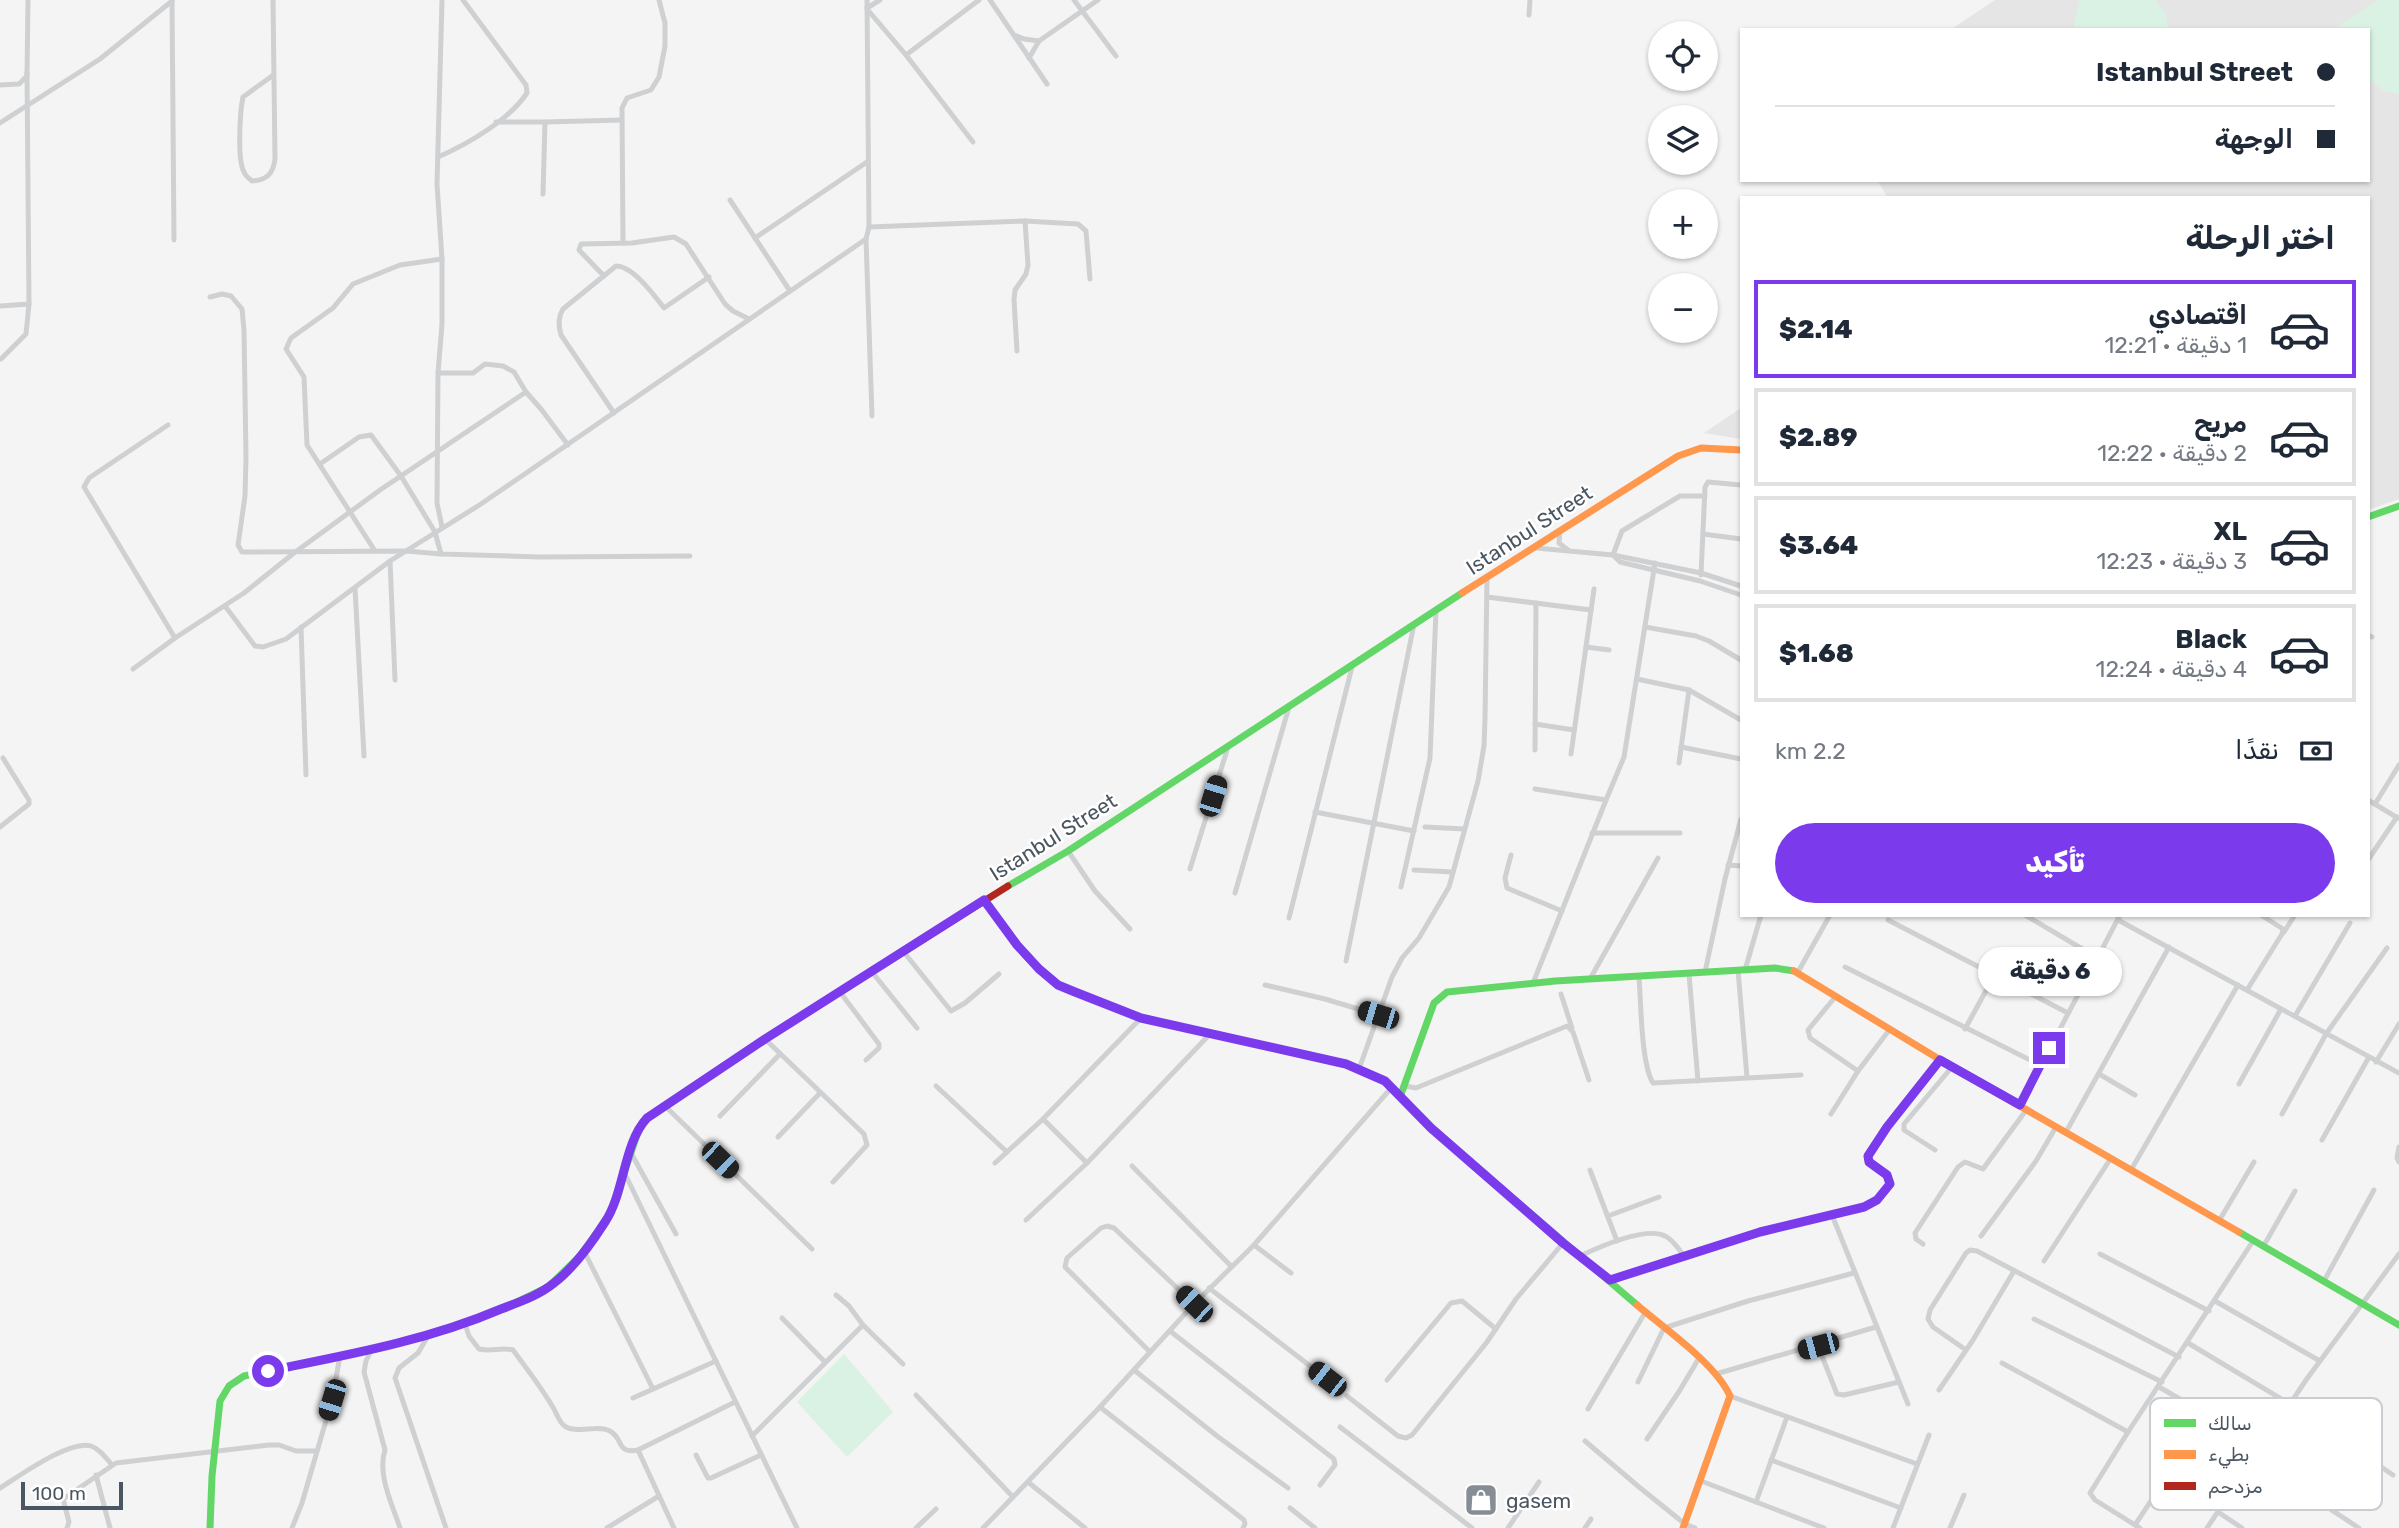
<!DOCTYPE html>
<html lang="ar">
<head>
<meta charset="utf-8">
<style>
  body { margin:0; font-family:Rubik,Vazirmatn,sans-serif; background:#f2f2f3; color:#1f2937; direction:rtl; height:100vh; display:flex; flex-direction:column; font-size:26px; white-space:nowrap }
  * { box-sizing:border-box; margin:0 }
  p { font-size:23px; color:#747a83 }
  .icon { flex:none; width:38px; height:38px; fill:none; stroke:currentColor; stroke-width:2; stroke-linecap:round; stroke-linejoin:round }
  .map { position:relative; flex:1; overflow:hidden; direction:ltr }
  .sheet { position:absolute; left:1740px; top:196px; width:630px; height:721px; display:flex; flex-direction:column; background:#fff; border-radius:0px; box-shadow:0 2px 5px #0004; direction:rtl }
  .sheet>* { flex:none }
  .top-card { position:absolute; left:1740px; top:28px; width:630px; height:154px; border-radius:0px; box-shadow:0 2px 5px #0004; direction:rtl; display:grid; align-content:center; height:154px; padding:0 35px; background:#fff }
  .fabs { position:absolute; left:1648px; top:21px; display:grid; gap:14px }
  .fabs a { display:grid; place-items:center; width:70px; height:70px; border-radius:50%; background:#fff; box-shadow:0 2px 5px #0004; font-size:35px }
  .scale { position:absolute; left:21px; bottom:18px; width:102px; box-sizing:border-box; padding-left:7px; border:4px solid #4a5661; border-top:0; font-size:19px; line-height:24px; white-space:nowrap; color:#4a5661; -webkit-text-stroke:5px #fff; paint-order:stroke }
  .end { position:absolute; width:32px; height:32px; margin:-16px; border:9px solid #7c3aed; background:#fff; box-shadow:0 0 0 4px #fff }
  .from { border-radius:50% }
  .bubble { position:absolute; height:49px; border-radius:24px; background:#fff; box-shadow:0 2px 5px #0004; font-size:23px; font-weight:800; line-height:49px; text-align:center; direction:rtl }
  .car { position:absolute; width:21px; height:42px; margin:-21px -10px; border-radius:9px; box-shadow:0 0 5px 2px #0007; background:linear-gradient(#222 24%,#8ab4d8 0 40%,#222 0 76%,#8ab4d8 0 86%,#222 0) }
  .top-card b { display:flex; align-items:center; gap:24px; height:66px; font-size:26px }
  .top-card b+b { border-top:2px solid #e0e1e3 }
  .top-card i { width:18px; height:18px; background:#1f2937 }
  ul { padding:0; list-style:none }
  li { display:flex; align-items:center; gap:21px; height:98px; margin:0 14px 10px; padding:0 21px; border:4px solid #e0e1e3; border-radius:0px }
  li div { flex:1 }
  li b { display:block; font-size:26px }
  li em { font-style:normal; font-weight:800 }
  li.on { border-color:#7c3aed }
  li>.icon { width:63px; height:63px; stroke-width:1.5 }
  h2 { padding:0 35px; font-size:32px; line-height:84px }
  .pay { display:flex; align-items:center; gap:18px; height:77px; padding:0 35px; font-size:26px }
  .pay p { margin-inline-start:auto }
  .action { display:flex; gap:14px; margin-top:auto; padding:14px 35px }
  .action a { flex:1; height:80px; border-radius:42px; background:#7c3aed; color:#fff; font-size:28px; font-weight:800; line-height:80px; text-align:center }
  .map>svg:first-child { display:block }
  .education { fill:#e6e5e6 }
  .green { fill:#d9f2e3 }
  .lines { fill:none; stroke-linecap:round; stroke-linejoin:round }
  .street { stroke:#ced0d2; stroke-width:5 }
  .fast { stroke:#63d668; stroke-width:7 }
  .slow { stroke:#ff974d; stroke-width:7 }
  .jam { stroke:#b3261e; stroke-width:7 }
  .route { stroke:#7c3aed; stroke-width:9 }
  .labels { text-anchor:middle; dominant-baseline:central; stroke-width:5; stroke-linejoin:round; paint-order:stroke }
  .street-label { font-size:21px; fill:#4a5661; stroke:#fff }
  .poi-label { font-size:21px; fill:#4a5661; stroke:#fff; text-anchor:start }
  .key { fill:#fff; stroke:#c9ccd0; stroke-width:2 }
  .key-label { font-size:19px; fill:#4a5661 }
</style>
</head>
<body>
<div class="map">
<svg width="2399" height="1528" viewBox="0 0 2399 1528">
  <rect width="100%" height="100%" fill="#f4f4f4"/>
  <!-- education -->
  <g class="education">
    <polygon points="1995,0 2399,0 2399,499 2368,510 2368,198 1888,198 1877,180 2368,180 2368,30 1950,30"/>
    <polygon points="1741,408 1741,439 1704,433"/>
  </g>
  <!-- green -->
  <g class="green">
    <polygon points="2079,0 2155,0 2165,13 2168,30 2073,30"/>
    <polygon points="2378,0 2399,0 2399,94 2384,91 2368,79 2368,30 2332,30"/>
    <polygon points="844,1354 893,1412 847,1457 797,1402"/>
  </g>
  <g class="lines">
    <!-- street -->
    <g class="street">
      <polyline points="172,0 174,240"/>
      <polyline points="867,0 869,227 866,239 872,416"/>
      <polyline points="990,0 1047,84"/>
      <polyline points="1074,0 1116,56"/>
      <polyline points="867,8 880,0"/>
      <polyline points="867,9 906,55 973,142"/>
      <polyline points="1529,15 1530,0"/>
      <polyline points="1014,35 1024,39 1039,41"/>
      <polyline points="906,55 979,0"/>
      <polyline points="1029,58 1039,41 1098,0"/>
      <path d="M 272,76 L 243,97 C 240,111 237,160 244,172 C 245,176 249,178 252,181 C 267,180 273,174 275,159 L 273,0"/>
      <polyline points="0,85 19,84 27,76 28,0"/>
      <polyline points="496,122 545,122"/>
      <polyline points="0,123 100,59 172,1"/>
      <path d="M 438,157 C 468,144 509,120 527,93 L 526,85 L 463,0"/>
      <polyline points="543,194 545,122 622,120"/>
      <polyline points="730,200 790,291"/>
      <polyline points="869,227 1025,221 1078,224 1086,231 1090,279"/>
      <polyline points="755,238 867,162"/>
      <polyline points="623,243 622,108 627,98 651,90 659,77 665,46 665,23 659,0"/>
      <polyline points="604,276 579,250 581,244 632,243 674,237 686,244 725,304 733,311 749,319"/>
      <polyline points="210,297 222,294 231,296 242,309 244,330 246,458 245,496 238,545 242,552 406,551 441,554 540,557 690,556"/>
      <polyline points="0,306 29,304"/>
      <polyline points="1017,351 1014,300 1015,290 1026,274 1028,265 1025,221"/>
      <polyline points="1,359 26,334 29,304 27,72"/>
      <polyline points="438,373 473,373 485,364 503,366 514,372 526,392"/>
      <path d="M 614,413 L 561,335 C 558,325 558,317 563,309 L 616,266 C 633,266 654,295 664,308 L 709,277"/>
      <polyline points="168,425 89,478 84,487 175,638"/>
      <polyline points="320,464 359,437 371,435 401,476 435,532 441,554"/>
      <polyline points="442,527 437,503 438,373 442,324 442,259 437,184 442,0"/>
      <polyline points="1560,530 1559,543 1568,550"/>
      <polyline points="1703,534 1741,539"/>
      <polyline points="1536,548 1613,555 1701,573 1741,586"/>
      <polyline points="375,551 307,445 304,377 286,349 291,338 333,308 353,284 400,265 442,259"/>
      <polyline points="1613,555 1620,562 1700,581 1741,595"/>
      <polyline points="1613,555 1622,531 1680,496 1705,496"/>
      <polyline points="390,561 395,680"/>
      <polyline points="1701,575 1705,487 1708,482 1741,485"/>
      <polyline points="355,588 364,756"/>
      <polyline points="1487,597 1591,610"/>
      <polyline points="225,606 255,646 263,647 286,639 390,561 481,504 866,239"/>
      <polyline points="301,627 306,775"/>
      <polyline points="1645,627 1696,636 1709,641 1741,660"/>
      <polyline points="2368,635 2372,637"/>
      <polyline points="1586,647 1609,650"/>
      <polyline points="133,669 175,638 244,593 294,553 380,490 526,392 541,409 568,445"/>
      <polyline points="1637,679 1689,690 1741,720"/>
      <polyline points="1535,724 1574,730"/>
      <polyline points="1681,747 1741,759"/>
      <polyline points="1535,750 1536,603"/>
      <polyline points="1571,754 1594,589"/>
      <polyline points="1679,763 1689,690"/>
      <polyline points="1606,800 1624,757 1655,563"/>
      <polyline points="2368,800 2398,818"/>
      <polyline points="2375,804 2399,765"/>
      <polyline points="1315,812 1414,831"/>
      <polyline points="0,827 29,804 29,800 3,758"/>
      <polyline points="1425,827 1464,829"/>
      <polyline points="1592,833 1680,833"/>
      <polyline points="1068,851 1095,891 1130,929"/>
      <polyline points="1511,855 1505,878 1507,888 1562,911"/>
      <polyline points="2368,860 2397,817"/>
      <polyline points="1728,865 1741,866"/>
      <polyline points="1190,869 1228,747"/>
      <polyline points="1414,870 1453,872"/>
      <polyline points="1401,887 1430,758 1436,610"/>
      <polyline points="1235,893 1289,707"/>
      <polyline points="2025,915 2096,957"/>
      <polyline points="1289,918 1352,667"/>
      <polyline points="1888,920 2068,1013"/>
      <polyline points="2118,920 2399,1073"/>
      <polyline points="2284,932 2295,915"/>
      <polyline points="903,951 951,1011 965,1003 999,974"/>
      <polyline points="1346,961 1414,624"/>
      <polyline points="1845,967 2040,1065"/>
      <polyline points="1738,970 1747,1077"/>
      <polyline points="1745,970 1761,915"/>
      <polyline points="872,972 917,1028"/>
      <polyline points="1705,972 1725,879 1741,819"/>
      <polyline points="1798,972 1830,915"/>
      <polyline points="1689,974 1698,1081"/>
      <path d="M 1639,977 C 1641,1002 1641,1064 1653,1083 L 1801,1075"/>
      <polyline points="1590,979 1658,858"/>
      <polyline points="1533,983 1606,800 1535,789"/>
      <polyline points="1265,985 1325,999 1378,1015"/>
      <polyline points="2247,990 2282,934 2283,929 2261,915"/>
      <polyline points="840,992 879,1044 879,1048 866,1060"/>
      <polyline points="1561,994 1572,1028"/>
      <polyline points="1836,996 1808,1030 1810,1038 1858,1071"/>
      <polyline points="2295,1016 2350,923"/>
      <polyline points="1965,1029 1994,976"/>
      <polyline points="765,1039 864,1134 867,1145 833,1182"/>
      <polyline points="2376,1062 2399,1024"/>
      <polyline points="1359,1069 1392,977 1402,958 1419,938 1449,887 1478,781 1484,746 1485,719 1487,578"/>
      <polyline points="2099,1074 2135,1095"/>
      <polyline points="2239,1084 2281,1009"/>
      <polyline points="936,1086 1007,1152"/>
      <polyline points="1405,1086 1416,1088 1567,1026 1573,1032 1589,1080"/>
      <polyline points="2020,1105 2120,915"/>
      <polyline points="665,1106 812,1249"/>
      <polyline points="1831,1114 1858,1071 1890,1029"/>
      <polyline points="2282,1114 2326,1034 2387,948"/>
      <polyline points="720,1116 780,1054"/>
      <polyline points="1043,1119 1087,1163"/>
      <polyline points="2066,1132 2169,947"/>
      <polyline points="778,1137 820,1093"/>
      <polyline points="2322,1140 2369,1057"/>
      <polyline points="2399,1147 2397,1158 2399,1162"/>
      <polyline points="1935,1150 1904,1130 1904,1124 1952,1067"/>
      <polyline points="631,1153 676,1234"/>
      <polyline points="995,1163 1043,1119 1141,1018"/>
      <polyline points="1132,1166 1231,1266"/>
      <polyline points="1590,1170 1617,1241"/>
      <polyline points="2131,1170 2238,985"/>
      <polyline points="625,1174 797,1528"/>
      <polyline points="1832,1215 1908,1404"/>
      <polyline points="1608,1216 1659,1197"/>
      <polyline points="1026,1220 1087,1163 1210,1034"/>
      <polyline points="2219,1221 2254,1162"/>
      <polyline points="1981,1236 2036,1161 2056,1127"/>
      <polyline points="1923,1244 1916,1239 1915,1233 1958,1167 1965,1162 1983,1169 2027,1109"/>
      <polyline points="1254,1245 1291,1273"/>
      <polyline points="2263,1247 2295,1191"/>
      <polyline points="584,1251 653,1389"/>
      <polyline points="2100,1254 2209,1311"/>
      <path d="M 1580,1256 C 1599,1247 1645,1226 1665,1236 C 1672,1239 1679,1249 1684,1256"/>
      <polyline points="2044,1261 2111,1158"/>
      <path d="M 1610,1280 L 1760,1232 L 1864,1207 C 1873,1202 1896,1189 1888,1177 C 1885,1171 1874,1166 1869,1162 L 1868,1156 L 1887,1127 L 1940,1060"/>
      <polyline points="2324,1281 2374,1190"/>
      <polyline points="1209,1288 1327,1379"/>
      <polyline points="836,1295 849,1306 863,1325 903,1364"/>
      <polyline points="2215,1301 2320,1361"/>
      <polyline points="782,1318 825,1362"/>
      <polyline points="2034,1319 2162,1382"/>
      <path d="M 465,1324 L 469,1336 L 479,1349 C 491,1352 502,1347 513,1350 C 527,1369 542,1388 554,1409 C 557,1415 560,1424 566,1427 C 578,1434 597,1424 610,1431 C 624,1439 616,1454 638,1450 L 735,1402"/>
      <polyline points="1170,1331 1334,1459 1335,1465 1320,1485"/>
      <polyline points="428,1336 418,1353 399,1368 395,1378 446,1528"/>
      <polyline points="2188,1343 2290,1404 2393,1475"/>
      <polyline points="1818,1346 1837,1394 1844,1395 1899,1382"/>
      <polyline points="1966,1350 1933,1327 1928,1319 1930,1310 1966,1253 1970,1250 1977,1251 2179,1357"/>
      <path d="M 371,1351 L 366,1361 L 364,1372 L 385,1450 C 377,1474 392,1504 400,1528"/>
      <polyline points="1150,1352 1065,1267 1067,1258 1101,1228 1107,1226 1114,1228 1194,1304"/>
      <polyline points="2002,1363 2128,1432"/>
      <polyline points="1134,1370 1217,1436 1288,1488"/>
      <polyline points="1716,1374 1876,1327"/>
      <polyline points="1387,1380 1451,1303 1462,1301 1496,1329"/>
      <polyline points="1638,1382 1664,1328 1748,1301 1854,1273"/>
      <polyline points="2159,1387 2262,1446"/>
      <polyline points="1939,1390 1973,1340 2014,1271"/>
      <polyline points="916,1395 1013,1497"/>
      <polyline points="1347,1396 1398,1436 1406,1438 1412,1435 1487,1342 1516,1299 1563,1243"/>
      <polyline points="1730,1396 1917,1464"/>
      <polyline points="633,1398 716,1361"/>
      <polyline points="1100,1407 1244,1520 1245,1524 1243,1528"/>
      <polyline points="1588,1409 1646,1311"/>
      <polyline points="1340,1427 1472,1528"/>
      <polyline points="752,1436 863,1325"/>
      <polyline points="1647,1439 1680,1390 1699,1358"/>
      <polyline points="1585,1441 1639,1487 1685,1524 1695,1528"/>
      <polyline points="638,1450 674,1528"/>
      <polyline points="696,1455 708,1478 711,1478 761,1455"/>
      <polyline points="2254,1459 2359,1528"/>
      <polyline points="1771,1460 1901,1508"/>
      <polyline points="96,1475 110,1528"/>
      <polyline points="1701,1481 1756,1502 1787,1417"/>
      <polyline points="1028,1482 1085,1528"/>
      <path d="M 0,1488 C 18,1477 70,1439 91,1446 C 100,1449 106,1458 112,1465"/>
      <polyline points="1756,1502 1824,1528"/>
      <polyline points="1290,1508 1315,1528"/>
      <polyline points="2218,1512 2242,1528"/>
      <polyline points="2135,1525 2189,1443"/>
      <polyline points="67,1528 69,1522 63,1499 116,1463 269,1445 279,1445 296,1451 316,1451"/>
      <polyline points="292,1528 302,1503 332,1400 340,1356"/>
      <polyline points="607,1528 659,1496"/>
      <polyline points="916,1528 936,1509"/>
      <polyline points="983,1528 1100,1407 1194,1304 1254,1245 1392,1087"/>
      <polyline points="1508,1528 1539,1482"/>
      <polyline points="1585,1528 1591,1519"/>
      <polyline points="1893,1528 1929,1435"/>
      <polyline points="1950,1528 1964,1495"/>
      <polyline points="2140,1528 2095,1500 2090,1493 2128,1432 2253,1241"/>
      <polyline points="2207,1528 2306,1380 2399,1254"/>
    </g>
    <!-- fast -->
    <g class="fast">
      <polyline points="2368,517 2399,506"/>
      <polyline points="1008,886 1068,851 1462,593"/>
      <polyline points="1348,1065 1385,1081 1431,1128 1637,1305"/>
      <polyline points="1400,1097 1434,1003 1447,992 1555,981 1775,968 1794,971"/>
      <polyline points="2239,1232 2399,1325"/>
      <polyline points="210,1528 212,1476 220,1401 229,1386 244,1376 375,1349 439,1332 502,1309 548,1287 580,1256 610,1214 639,1129 647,1118 677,1098"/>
    </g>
    <!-- slow -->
    <g class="slow">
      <polyline points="1462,593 1678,456 1701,448 1741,450"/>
      <polyline points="984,900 1024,954 1058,985 1141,1018 1348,1065"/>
      <polyline points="1794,971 1952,1067 2239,1232"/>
      <path d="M 1637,1305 C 1664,1328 1716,1364 1730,1396 L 1683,1528"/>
    </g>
    <!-- jam -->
    <polyline class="jam" points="677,1098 765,1039 1008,886"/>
  </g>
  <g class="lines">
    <!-- route -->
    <path class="route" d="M 268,1371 C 347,1355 426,1341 501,1309 C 519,1302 538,1296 554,1283 C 574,1268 591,1244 605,1222 C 625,1192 623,1144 647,1118 L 765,1039 L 984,900 L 1017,945 L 1039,969 L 1058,985 L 1075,992 L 1141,1018 L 1346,1064 L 1385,1081 L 1431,1128 L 1563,1243 L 1610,1280 L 1760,1232 L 1864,1207 L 1877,1200 L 1890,1184 L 1887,1175 L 1869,1162 L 1868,1156 L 1887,1127 L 1940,1060 L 2020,1105 L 2049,1048"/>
  </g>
  <!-- icons -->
  <defs>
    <symbol id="shop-square" viewBox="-11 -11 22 22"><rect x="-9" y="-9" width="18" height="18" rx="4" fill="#868d94" stroke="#fff"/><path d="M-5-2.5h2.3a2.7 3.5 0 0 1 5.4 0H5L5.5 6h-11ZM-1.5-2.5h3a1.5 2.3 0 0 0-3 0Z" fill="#fff"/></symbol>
  </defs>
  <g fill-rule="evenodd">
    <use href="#shop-square" x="1462" y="1481" width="38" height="38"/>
  </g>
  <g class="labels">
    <!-- street labels -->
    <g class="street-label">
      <text transform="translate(1529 530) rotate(-33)">Istanbul Street</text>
      <text transform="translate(1053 837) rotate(-32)">Istanbul Street</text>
    </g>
    <!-- poi labels -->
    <g class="poi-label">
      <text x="1506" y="1500">gasem</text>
    </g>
  </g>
  <!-- legend -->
  <rect x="2150" y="1398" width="232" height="112" rx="10" class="key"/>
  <rect x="2164" y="1419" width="32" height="8" fill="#63d668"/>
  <rect x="2164" y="1450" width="32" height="9" fill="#ff974d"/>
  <rect x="2164" y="1482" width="32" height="8" fill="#b3261e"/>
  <g class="key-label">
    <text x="2208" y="1430">سالك</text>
    <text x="2208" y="1461">بطيء</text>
    <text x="2208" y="1493">مزدحم</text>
  </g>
</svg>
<div class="fabs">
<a><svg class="icon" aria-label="locate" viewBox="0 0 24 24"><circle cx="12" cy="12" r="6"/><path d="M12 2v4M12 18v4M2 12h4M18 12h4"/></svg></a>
<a><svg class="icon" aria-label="layers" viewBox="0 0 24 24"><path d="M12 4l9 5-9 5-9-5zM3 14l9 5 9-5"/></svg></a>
<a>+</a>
<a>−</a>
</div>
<div class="scale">100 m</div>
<i class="end from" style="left:268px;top:1371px"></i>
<i class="end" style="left:2049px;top:1048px"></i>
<div class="bubble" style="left:1978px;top:947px;width:144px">6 دقيقة</div>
<i class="car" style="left:1213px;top:796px;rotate:17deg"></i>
<i class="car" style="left:1378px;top:1015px;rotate:287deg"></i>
<i class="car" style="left:720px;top:1160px;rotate:134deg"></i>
<i class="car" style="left:1194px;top:1304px;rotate:314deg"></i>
<i class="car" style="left:1818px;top:1346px;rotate:255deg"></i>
<i class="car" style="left:1327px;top:1379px;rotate:308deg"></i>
<i class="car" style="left:332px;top:1400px;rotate:197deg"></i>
<div class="top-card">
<b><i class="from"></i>Istanbul Street</b>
<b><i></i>الوجهة</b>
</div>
<section class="sheet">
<h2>اختر الرحلة</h2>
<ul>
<li class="on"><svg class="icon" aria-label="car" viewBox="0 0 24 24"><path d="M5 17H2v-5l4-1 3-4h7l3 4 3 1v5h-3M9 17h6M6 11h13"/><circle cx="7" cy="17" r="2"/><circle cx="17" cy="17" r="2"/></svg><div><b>اقتصادي</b><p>1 دقيقة · 12:21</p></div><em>$2.14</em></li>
<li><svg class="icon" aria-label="car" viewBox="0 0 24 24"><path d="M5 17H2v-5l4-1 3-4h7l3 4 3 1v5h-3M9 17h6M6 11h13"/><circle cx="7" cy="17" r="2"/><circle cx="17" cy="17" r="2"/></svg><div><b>مريح</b><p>2 دقيقة · 12:22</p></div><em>$2.89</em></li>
<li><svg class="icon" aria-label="car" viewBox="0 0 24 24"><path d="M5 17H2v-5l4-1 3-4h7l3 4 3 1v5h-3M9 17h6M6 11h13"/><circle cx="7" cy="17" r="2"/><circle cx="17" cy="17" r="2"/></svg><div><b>XL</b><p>3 دقيقة · 12:23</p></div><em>$3.64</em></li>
<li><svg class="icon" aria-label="car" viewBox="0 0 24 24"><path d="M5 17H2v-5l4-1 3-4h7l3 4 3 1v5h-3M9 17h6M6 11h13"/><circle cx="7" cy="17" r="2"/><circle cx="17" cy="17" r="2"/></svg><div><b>Black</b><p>4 دقيقة · 12:24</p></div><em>$1.68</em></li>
</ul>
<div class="pay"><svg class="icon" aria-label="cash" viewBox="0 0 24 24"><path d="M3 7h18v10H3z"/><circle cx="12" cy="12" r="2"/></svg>نقدًا<p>2.2 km</p></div>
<div class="action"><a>تأكيد</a></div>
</section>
</div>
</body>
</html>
